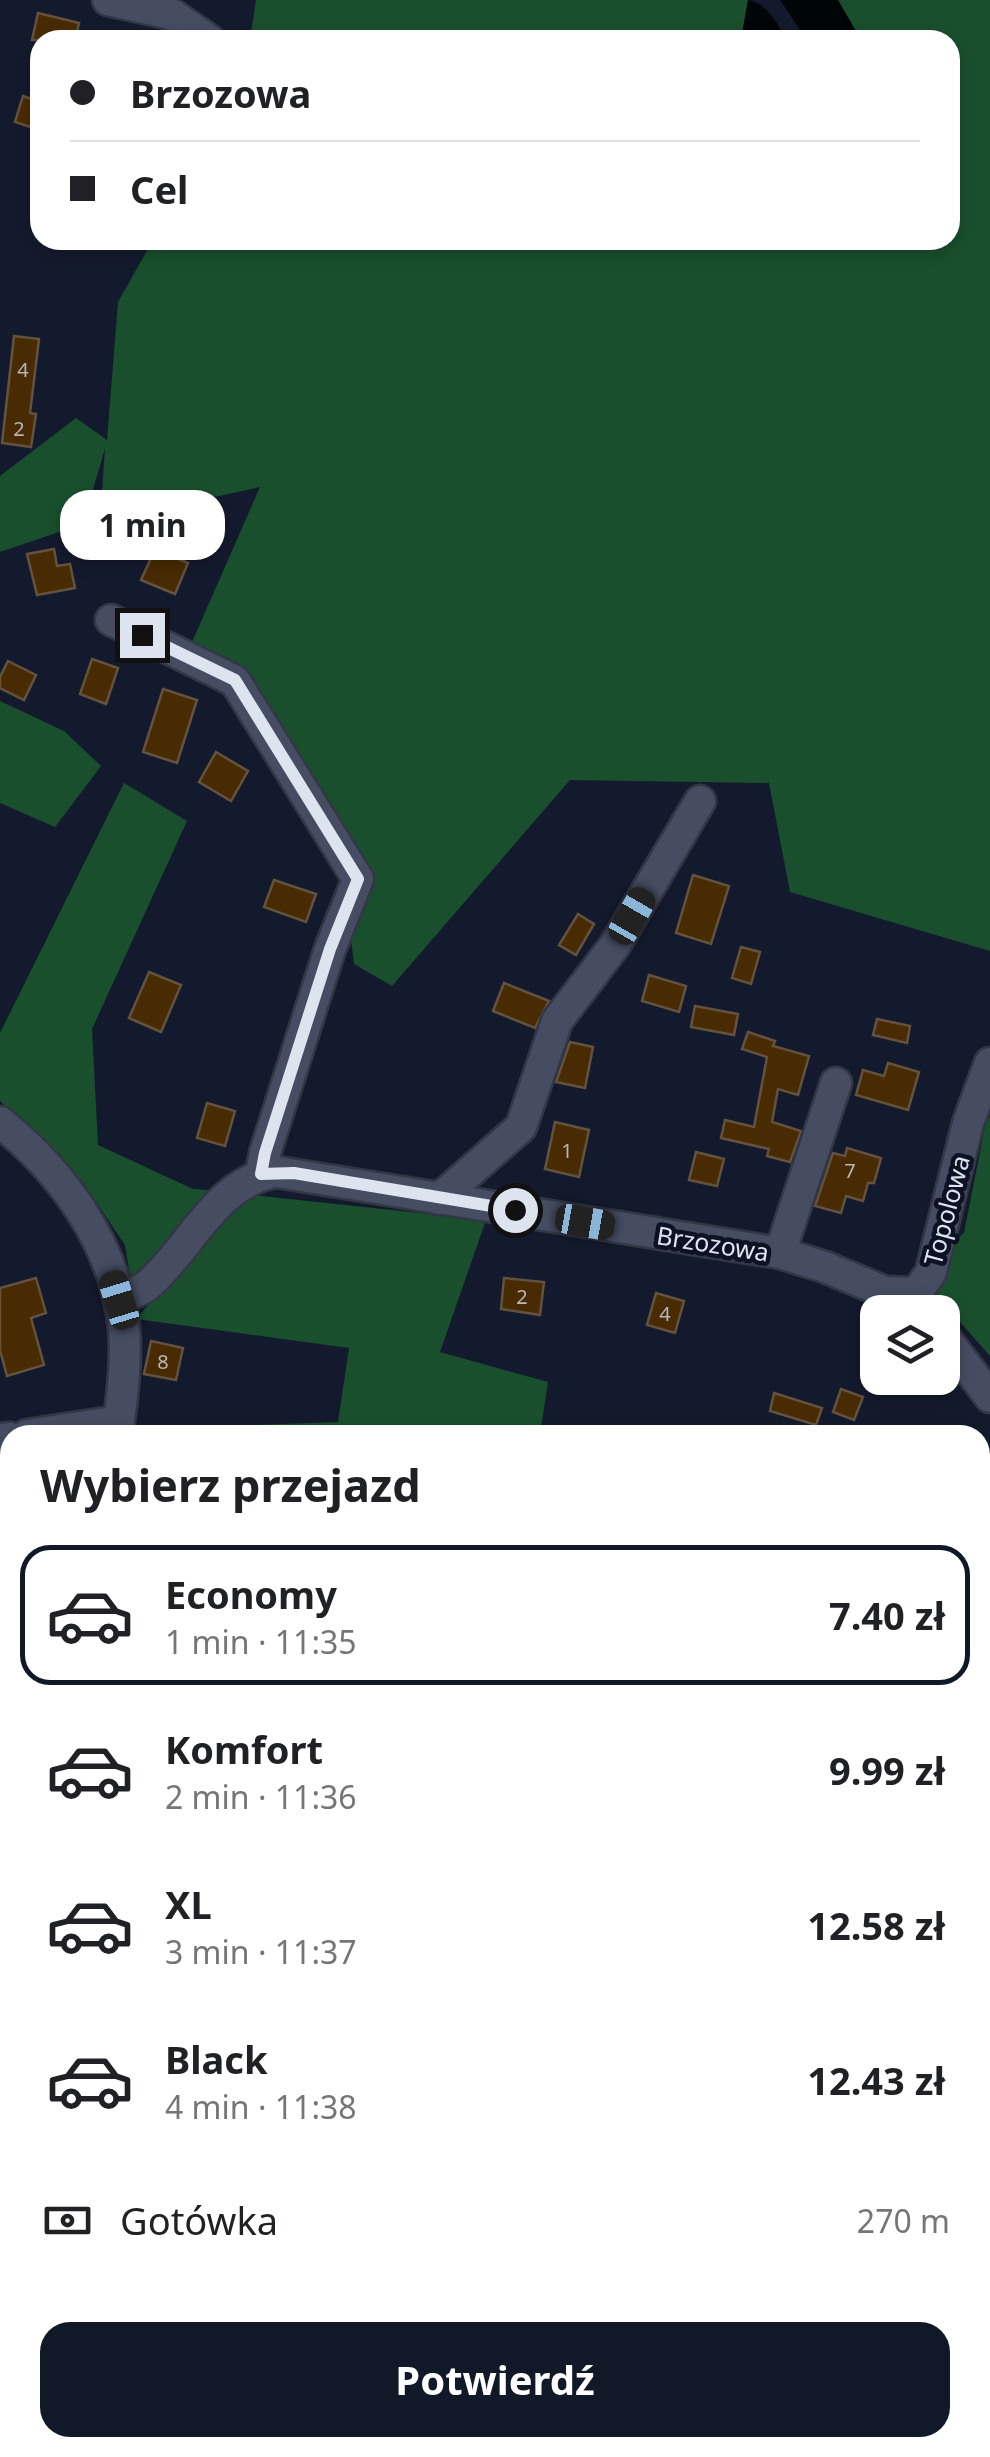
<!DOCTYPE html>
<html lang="pl">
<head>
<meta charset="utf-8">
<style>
  body { margin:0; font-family:"Noto Sans",sans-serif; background:#f6f6f6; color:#202124; height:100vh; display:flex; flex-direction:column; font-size:38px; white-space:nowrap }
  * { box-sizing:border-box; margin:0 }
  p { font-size:32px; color:#757577 }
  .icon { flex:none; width:55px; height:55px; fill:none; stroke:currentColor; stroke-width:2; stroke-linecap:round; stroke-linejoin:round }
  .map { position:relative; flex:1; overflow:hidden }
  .details { position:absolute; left:0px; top:1425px; width:990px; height:1032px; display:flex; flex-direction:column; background:#fff; border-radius:30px 30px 0 0; box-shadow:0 5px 15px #0003 }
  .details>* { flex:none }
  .banner { position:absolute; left:30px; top:30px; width:930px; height:220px; border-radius:30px; box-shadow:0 5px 15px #0003; display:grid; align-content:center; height:220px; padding:0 40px; background:#fff }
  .buttons { position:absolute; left:860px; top:1295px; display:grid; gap:20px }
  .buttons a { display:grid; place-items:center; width:100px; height:100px; border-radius:20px; background:#fff; box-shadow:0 5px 15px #0003; font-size:50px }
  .end { position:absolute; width:45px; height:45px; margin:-22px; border:12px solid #dee3f0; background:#111; box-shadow:0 0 0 5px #111 }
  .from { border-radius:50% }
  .bubble { position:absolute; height:70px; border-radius:30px; background:#fff; box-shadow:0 5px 15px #0003; font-size:32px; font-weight:700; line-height:70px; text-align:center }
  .car { position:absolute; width:30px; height:60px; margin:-30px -15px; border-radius:12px; box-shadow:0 0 8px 2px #0007; background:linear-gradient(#222 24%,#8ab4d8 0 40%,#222 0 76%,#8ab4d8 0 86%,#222 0) }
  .banner b { display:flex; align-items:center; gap:35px; height:95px; font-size:38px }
  .banner b+b { border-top:2px solid #e0e0e0 }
  .banner i { width:25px; height:25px; background:#202124 }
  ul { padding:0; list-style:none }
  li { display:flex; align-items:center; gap:30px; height:140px; margin:0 20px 15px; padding:0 20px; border:5px solid transparent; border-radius:30px }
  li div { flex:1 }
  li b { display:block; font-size:38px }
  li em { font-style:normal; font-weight:700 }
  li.selected { border-color:#111827 }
  li>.icon { width:90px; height:90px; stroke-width:1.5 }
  h2 { padding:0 40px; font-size:45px; line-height:120px }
  .pay { display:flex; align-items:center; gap:25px; height:110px; padding:0 40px; font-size:38px }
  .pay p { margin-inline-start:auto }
  .cta { display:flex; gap:20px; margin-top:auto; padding:20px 40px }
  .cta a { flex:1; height:115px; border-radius:30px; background:#111827; color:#fff; font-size:40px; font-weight:700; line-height:115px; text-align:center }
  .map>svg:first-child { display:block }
  .green { fill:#194f2d }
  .water { fill:#000508 }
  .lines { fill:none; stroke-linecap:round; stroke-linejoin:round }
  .stream { stroke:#000508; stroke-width:6 }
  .building { fill:#482b02; stroke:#63523e; stroke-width:2.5 }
  .minor-casing { stroke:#333645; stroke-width:35 }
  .minor { stroke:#464d63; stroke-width:30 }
  .route { stroke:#dee3f0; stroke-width:12 }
  .labels { text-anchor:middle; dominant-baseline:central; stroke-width:9; stroke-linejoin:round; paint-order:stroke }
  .number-label { font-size:20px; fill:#b8b5b4 }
  .street-label { font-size:25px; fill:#dee3f0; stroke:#0c1123 }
</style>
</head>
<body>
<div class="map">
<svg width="990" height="2457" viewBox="0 0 990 2457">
  <rect width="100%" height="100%" fill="#141a2d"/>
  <!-- green -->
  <g class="green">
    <polygon points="256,0 748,0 741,40 250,40"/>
    <polygon points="838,0 990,0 990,951 790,892 769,783 570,780 392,986 354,964 343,874 240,673 189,649 260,487 100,522 105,448 83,524 0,552 0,476 76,418 107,440 118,302 153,240 950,240 950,40 861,40"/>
    <polygon points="0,701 64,731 101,766 55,827 0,803"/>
    <polygon points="124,783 187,821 92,1029 98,1145 193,1189 218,1191 143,1279 131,1282 125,1245 82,1181 0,1101 0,1033"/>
    <polygon points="987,1116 990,1118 990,1356 916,1272 964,1233"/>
    <polygon points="243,1194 486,1220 440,1352 548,1382 540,1435 130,1435 136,1429 338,1422 349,1348 136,1319"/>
    <polygon points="10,1519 10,1724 0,1729 0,1525"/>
    <polygon points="980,1866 990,1868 990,2107 980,2108"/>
    <polygon points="327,2448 478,2448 479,2457 328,2457"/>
    <polygon points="545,2448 896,2448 896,2457 546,2457"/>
  </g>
  <!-- water -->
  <g class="water">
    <path d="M 748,0 C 768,3 777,24 787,40 L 741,40 Z"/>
    <polygon points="780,0 838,0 861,40 807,40"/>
  </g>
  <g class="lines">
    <!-- stream -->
    <g class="stream">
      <polyline points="0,1724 10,1719"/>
      <polyline points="980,1887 990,1889"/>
      <polyline points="706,2448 709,2457"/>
    </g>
  </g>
  <!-- building -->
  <g class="building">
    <polygon points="38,13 79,23 75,40 32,40"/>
    <polygon points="23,96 40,102 40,130 15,122"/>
    <polygon points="14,336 39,339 30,413 36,414 31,447 2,443"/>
    <polygon points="54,549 57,566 70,564 75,588 37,595 27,554"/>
    <polygon points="155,549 188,563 175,594 141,580"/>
    <polygon points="92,659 118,668 106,704 80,694"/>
    <polygon points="8,661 36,675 24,700 0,688 0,677"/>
    <polygon points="163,689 197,700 177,763 143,752"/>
    <polygon points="216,752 248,771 231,801 199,782"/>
    <polygon points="693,875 729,886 711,944 676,933"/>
    <polygon points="274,880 316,894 306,922 264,907"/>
    <polygon points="578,914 594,924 576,955 559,945"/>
    <polygon points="741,947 760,952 751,984 732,978"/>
    <polygon points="149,972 181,985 161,1032 129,1018"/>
    <polygon points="649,975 686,986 679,1012 642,1001"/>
    <polygon points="504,983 549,1001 535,1028 493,1011"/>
    <polygon points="695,1006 738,1014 734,1035 691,1027"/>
    <polygon points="877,1019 910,1026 907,1043 873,1035"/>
    <polygon points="748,1032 775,1041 773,1046 809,1056 798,1095 778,1089 772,1122 801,1131 790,1162 767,1156 769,1149 721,1138 725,1120 754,1127 767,1057 742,1049"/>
    <polygon points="570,1042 593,1047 585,1088 556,1082"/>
    <polygon points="888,1063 919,1072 908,1110 856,1095 863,1070 884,1076"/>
    <polygon points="207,1103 235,1111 225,1146 197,1138"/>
    <polygon points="555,1122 589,1130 579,1177 545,1169"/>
    <polygon points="847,1148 881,1158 874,1183 868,1183 863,1201 846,1196 841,1213 815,1206 833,1153 845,1156"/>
    <polygon points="696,1152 724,1159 717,1186 689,1180"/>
    <polygon points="36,1278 46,1313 31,1318 44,1365 7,1376 0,1350 0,1288"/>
    <polygon points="504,1278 544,1282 540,1315 501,1309"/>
    <polygon points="656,1293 684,1301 675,1333 647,1325"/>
    <polygon points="151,1341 183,1348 176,1380 144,1374"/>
    <polygon points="841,1389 863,1397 854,1420 833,1412"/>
    <polygon points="774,1393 822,1408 816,1425 770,1411"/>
  </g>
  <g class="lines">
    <defs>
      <g id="minor">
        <polyline points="108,0 171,14 209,40"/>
        <polyline points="111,620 235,681 358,879 330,949 265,1153 261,1174"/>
        <path d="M 0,1122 C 64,1173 115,1245 124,1328 C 127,1362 122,1400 117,1435"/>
        <polyline points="439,1199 521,1127 557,1021 615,945 700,801"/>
        <polyline points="780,1253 836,1083"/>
        <polyline points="912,1293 920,1288 931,1272 968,1123 990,1063"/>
        <path d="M 119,1299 C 129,1295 140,1291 148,1285 C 191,1248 216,1181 277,1172 L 780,1253 L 825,1267 L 885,1292 L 912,1293 L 926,1312"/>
        <polyline points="942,1334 990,1397"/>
        <polyline points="27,1435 119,1421"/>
        <polyline points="0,1439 10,1438"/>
        <polyline points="222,2457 222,2448"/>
      </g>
    </defs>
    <!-- minor casing -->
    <use href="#minor" class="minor-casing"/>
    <!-- minor -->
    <use href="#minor" class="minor"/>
  </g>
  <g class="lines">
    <!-- route -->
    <polyline class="route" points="142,635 235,680 358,879 330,949 265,1153 261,1174 294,1173 515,1210"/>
  </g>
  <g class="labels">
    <!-- number labels -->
    <g class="number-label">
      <text x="23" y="369">4</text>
      <text x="19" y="428">2</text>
      <text x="567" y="1150">1</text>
      <text x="850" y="1170">7</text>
      <text x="522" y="1296">2</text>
      <text x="665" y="1313">4</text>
      <text x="163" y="1361">8</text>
    </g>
    <!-- street labels -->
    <g class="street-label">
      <text transform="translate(946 1210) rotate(-75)">Topolowa</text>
      <text transform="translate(713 1243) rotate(9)">Brzozowa</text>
    </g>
  </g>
</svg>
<div class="buttons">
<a><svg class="icon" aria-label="layers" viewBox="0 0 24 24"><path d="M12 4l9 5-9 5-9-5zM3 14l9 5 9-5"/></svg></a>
</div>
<i class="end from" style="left:515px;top:1210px"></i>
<i class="end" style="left:142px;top:635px"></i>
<div class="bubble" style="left:60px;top:490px;width:165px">1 min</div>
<i class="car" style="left:632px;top:916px;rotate:30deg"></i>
<i class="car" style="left:585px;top:1222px;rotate:100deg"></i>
<i class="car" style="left:119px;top:1300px;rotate:343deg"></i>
<div class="banner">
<b><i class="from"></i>Brzozowa</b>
<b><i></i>Cel</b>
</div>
<section class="details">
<h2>Wybierz przejazd</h2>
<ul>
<li class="selected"><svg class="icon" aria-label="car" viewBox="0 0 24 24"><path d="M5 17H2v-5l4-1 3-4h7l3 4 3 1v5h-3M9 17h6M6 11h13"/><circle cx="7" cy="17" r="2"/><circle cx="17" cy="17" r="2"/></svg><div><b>Economy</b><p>1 min · 11:35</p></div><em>7.40 zł</em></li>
<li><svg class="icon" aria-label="car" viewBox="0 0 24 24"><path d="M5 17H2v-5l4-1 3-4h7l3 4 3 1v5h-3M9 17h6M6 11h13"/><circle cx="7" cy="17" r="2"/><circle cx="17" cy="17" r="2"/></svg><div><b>Komfort</b><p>2 min · 11:36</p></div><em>9.99 zł</em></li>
<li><svg class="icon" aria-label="car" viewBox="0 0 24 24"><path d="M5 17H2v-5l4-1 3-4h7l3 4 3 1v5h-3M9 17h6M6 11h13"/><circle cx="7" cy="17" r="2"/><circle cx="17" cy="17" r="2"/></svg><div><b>XL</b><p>3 min · 11:37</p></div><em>12.58 zł</em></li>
<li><svg class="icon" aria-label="car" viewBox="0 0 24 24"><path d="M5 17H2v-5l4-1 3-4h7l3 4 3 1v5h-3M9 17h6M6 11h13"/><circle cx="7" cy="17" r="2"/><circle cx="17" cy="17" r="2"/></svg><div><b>Black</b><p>4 min · 11:38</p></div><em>12.43 zł</em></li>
</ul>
<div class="pay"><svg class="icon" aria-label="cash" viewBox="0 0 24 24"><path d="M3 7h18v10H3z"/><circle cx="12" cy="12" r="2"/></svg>Gotówka<p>270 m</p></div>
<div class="cta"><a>Potwierdź</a></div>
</section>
</div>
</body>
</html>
